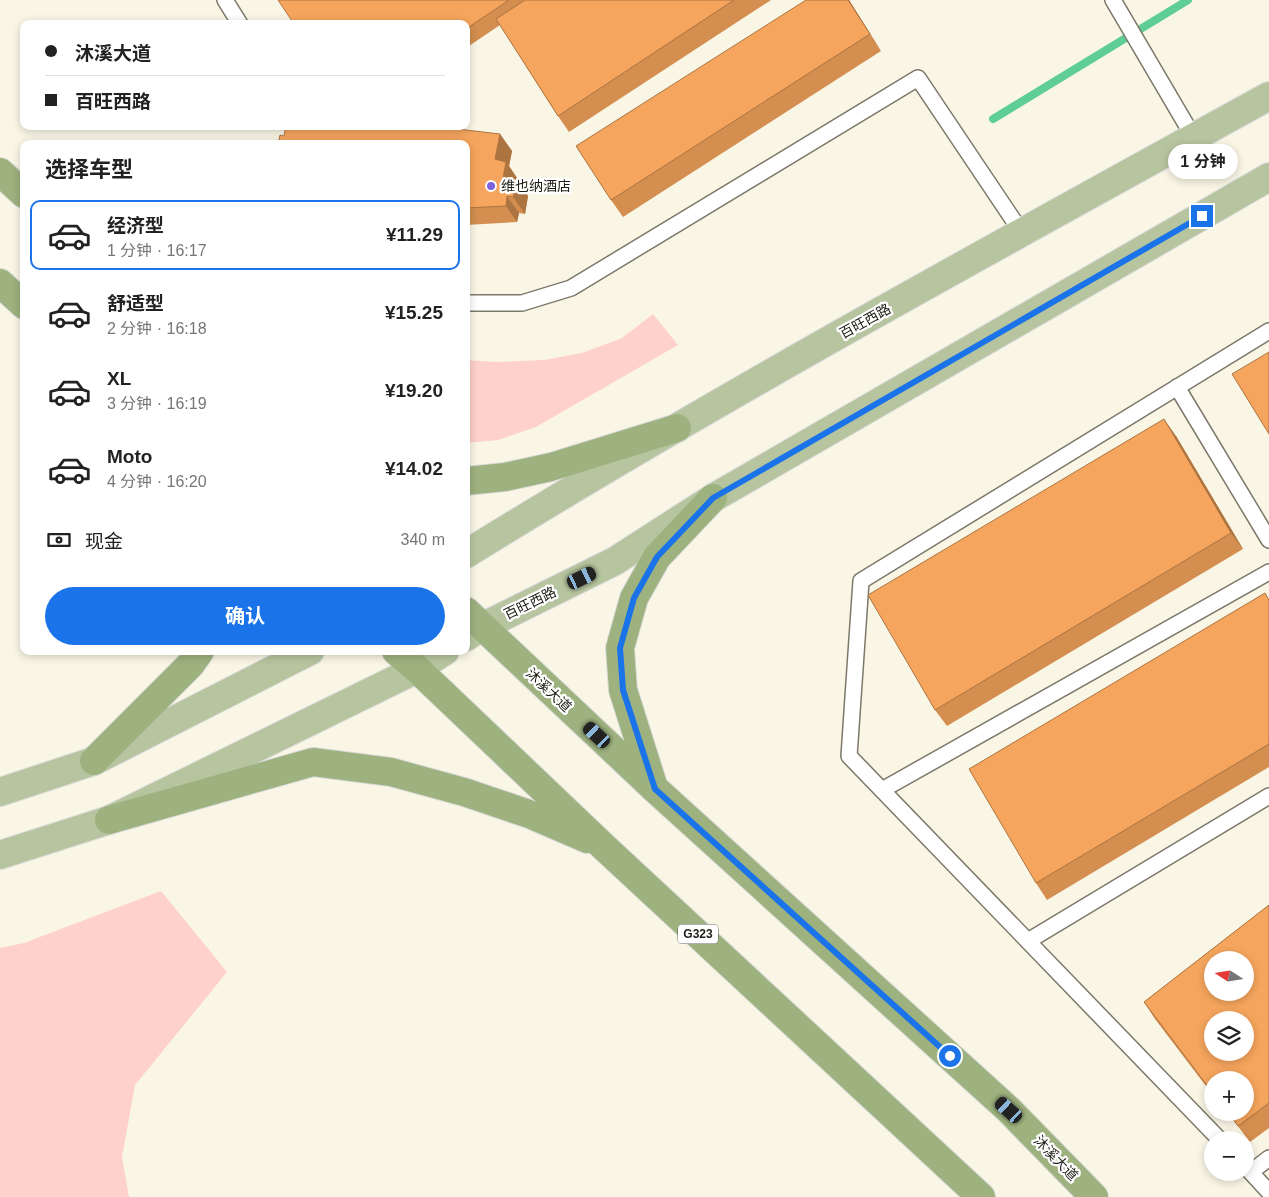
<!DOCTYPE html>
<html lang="zh">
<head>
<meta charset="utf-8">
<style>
  body { margin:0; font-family:Arial,"Noto Sans SC",sans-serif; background:#f2f2f2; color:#222; height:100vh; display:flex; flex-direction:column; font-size:19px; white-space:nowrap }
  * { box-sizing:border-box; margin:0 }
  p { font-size:16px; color:#767676 }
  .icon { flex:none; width:28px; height:28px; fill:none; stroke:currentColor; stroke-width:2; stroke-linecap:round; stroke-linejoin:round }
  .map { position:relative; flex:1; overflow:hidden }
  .panel { position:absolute; left:20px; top:140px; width:450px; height:515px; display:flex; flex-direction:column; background:#fff; border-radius:10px; box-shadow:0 2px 8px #0003 }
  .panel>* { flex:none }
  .hud { position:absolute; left:20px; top:20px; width:450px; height:110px; border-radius:10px; box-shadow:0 2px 8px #0003; display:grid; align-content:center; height:110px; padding:0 25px; background:#fff }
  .needle { width:32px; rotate:282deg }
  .controls { position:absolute; left:1204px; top:951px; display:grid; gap:10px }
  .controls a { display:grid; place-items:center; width:50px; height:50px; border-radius:50%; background:#fff; box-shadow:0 2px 8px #0003; font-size:25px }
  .end { position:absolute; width:22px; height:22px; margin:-11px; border:6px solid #1a73e8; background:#fff; box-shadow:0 0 0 2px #fff }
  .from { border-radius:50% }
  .bubble { position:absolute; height:35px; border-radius:18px; background:#fff; box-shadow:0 2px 8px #0003; font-size:16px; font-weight:700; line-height:35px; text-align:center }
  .car { position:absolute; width:15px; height:30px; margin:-15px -8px; border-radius:6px; box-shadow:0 0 4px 1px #0007; background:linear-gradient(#222 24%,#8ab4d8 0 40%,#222 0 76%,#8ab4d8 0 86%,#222 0) }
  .hud b { display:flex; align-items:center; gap:18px; height:48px; font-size:19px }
  .hud b+b { border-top:1px solid #e0e0e0 }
  .hud i { width:12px; height:12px; background:#222 }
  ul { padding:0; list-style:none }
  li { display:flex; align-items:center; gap:15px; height:70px; margin:0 10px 8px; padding:0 15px; border:2px solid transparent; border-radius:10px }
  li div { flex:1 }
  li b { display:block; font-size:19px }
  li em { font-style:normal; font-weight:700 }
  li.on { border-color:#1a73e8 }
  li>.icon { width:45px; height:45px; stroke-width:1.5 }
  h2 { padding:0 25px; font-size:22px; line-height:60px }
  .pay { display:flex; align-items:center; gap:12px; height:55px; padding:0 25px; font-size:19px }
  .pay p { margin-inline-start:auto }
  .button { display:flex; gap:10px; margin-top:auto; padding:10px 25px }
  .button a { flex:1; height:58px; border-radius:30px; background:#1a73e8; color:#fff; font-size:20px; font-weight:700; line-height:58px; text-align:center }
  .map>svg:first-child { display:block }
  .green { fill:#fed1ca }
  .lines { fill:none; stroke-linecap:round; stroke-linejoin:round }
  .stream { stroke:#5fcd96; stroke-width:8 }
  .service-casing { stroke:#7c786a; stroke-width:18 }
  .primary-casing { stroke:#dbdbda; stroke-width:30 }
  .trunk-casing { stroke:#dbdbda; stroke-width:30 }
  .service { stroke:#fff; stroke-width:15 }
  .primary { stroke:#b6c59f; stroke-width:28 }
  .trunk { stroke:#9eb27f; stroke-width:28 }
  .wall { fill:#d38e50 }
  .shaded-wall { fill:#ac7441 }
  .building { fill:#f5a55d; stroke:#ac7441; fill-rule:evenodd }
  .route { stroke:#1a73e8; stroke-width:6 }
  .poi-dot { fill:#7d62dd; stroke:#fff; stroke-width:2 }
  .labels { text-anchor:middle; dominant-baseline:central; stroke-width:4.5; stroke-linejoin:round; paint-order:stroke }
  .shield { fill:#fff; stroke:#605f5b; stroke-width:1 }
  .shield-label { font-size:12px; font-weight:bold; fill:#1c1b15 }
  .poi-label { font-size:14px; fill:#1c1b15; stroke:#fff; text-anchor:start }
  .street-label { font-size:14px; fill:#1c1b15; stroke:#fff }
</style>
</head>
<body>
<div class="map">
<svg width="1269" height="1197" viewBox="0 0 1269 1197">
  <rect width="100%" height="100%" fill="#faf6e6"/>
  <!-- green -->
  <g class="green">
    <polygon points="653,314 678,345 536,427 498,440 466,443 466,360 496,362 544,360 582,353 622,338"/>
    <polygon points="161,891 227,972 135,1085 122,1157 129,1197 0,1197 0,948 24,943"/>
  </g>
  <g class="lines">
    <!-- stream -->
    <polyline class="stream" points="993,119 1188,0"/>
    <defs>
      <g id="service">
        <polyline points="225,0 240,24"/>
        <polyline points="1113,0 1194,138"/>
        <polyline points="466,303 522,303 571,288 918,78 1022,233"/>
        <polyline points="1177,387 1269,540"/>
        <polyline points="882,790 1269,572"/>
        <polyline points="1028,941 1269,796"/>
        <polyline points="1220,1140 849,756 861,581 1269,331"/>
        <polyline points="1245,1166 1269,1192"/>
        <polyline points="1251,1172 1269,1158"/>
      </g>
      <g id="primary">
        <path d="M 466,554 C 728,392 999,245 1269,96"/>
        <polyline points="466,637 482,627 615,561 713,498 1269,177"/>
        <polyline points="0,792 94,761 310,651"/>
        <polyline points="0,855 109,820 417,669 445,651"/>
      </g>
      <g id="trunk">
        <polyline points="0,172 24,194"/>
        <polyline points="0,283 24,305"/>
        <polyline points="466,481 505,477 551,467 677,428"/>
        <polyline points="466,611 655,789 1009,1110 1094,1197"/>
        <polyline points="396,651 417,669 605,848 981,1197"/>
        <polyline points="94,761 191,664 200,651"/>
        <polyline points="654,788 623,690 620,648 634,598 657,557 713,498"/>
        <polyline points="109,820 313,762 391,772 464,792 529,814 587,839"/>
      </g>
    </defs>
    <!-- service casing -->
    <use href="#service" class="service-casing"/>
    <!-- primary casing -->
    <use href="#primary" class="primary-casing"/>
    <!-- trunk casing -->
    <use href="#trunk" class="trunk-casing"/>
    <!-- service -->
    <use href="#service" class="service"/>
    <!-- primary -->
    <use href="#primary" class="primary"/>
    <!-- trunk -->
    <use href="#trunk" class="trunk"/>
  </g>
  <!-- wall -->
  <g class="wall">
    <polygon points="278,0 771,0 569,132 558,116 500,25 466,48 466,24"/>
    <polygon points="806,0 849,0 881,51 623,217 611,200"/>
    <polygon points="500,134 512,151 509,166 517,178 517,180 528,196 525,214 519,213 517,222 466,225 466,144"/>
    <polygon points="1176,436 1243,549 947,726 935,710"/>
    <polygon points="1269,599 1269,767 1047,900 1036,883"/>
    <polygon points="1269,905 1269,1128 1250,1142 1227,1112 1245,1112 1212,1080 1212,1094 1155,1019 1144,1002"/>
  </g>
  <!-- shaded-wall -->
  <g class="shaded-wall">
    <polygon points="848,0 849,0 881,51"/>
    <polygon points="500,134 512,151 509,166 517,178 517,180 528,196 525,214 513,197 495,159"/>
    <polygon points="507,196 519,213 517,222 506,206"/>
    <polygon points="1164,419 1176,436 1243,549 1231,533"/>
  </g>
  <!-- building -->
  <g class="building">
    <polygon points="278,0 509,0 466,29 466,24 294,24"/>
    <polygon points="525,0 734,0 558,116 496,19"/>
    <polygon points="806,0 848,0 870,34 611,200 576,146"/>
    <polygon points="286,126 432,126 500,134 495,159 506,162 503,178 517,180 513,197 507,196 506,206 466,208 466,144 278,144 280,135 284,136"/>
    <polygon points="1269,352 1269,434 1232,374"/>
    <polygon points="1164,419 1231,533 935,710 868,595"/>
    <polygon points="1265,593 1269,600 1269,744 1036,883 969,769"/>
    <path d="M 1269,905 L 1269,1103 L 1238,1126 L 1228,1112 L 1245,1112 L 1245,1080 L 1212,1080 L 1212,1092 L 1144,1002 ZM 1212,960 L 1245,960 L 1245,992 L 1212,992 ZM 1212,1020 L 1245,1020 L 1245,1052 L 1212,1052 Z"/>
  </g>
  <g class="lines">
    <!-- route -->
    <polyline class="route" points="950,1056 655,789 623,690 620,648 634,598 657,557 713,498 1202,216"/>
  </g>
  <!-- markers -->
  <circle class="poi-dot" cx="491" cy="186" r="5"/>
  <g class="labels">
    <!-- shield labels -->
    <rect class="shield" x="678" y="924.5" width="40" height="19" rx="4"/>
    <g class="shield-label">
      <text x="698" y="934">G323</text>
    </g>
    <!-- poi labels -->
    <g class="poi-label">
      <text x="501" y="186">维也纳酒店</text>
    </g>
    <!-- street labels -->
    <g class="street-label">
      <text transform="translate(865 321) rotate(-29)">百旺西路</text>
      <text transform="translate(530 603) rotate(-26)">百旺西路</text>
      <text transform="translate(549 690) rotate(43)">沐溪大道</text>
      <text transform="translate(1056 1158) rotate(46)">沐溪大道</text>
    </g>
  </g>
</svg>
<div class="controls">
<a><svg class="needle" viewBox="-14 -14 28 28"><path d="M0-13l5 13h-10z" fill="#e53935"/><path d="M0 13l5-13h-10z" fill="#767676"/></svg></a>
<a><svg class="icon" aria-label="layers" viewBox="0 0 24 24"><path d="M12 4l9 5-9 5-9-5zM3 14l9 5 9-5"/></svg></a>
<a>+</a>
<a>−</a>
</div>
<i class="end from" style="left:950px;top:1056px"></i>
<i class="end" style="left:1202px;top:216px"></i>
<div class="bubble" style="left:1168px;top:144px;width:70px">1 分钟</div>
<i class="car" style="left:582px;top:578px;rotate:64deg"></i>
<i class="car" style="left:597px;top:735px;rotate:313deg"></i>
<i class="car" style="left:1009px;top:1110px;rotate:312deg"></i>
<div class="hud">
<b><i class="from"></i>沐溪大道</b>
<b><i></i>百旺西路</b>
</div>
<section class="panel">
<h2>选择车型</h2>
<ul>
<li class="on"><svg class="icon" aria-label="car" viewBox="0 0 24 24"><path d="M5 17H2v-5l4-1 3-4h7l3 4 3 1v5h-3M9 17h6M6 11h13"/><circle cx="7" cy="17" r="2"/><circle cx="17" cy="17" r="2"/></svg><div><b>经济型</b><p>1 分钟 · 16:17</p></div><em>¥11.29</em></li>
<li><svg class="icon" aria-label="car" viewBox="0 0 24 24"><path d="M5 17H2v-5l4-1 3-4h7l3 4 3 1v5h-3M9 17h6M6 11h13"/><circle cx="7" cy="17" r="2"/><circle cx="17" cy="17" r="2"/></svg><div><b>舒适型</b><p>2 分钟 · 16:18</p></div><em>¥15.25</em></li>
<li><svg class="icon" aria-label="car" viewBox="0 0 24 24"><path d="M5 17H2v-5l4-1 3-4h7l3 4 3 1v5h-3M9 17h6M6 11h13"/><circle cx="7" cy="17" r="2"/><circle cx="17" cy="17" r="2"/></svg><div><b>XL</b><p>3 分钟 · 16:19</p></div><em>¥19.20</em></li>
<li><svg class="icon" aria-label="car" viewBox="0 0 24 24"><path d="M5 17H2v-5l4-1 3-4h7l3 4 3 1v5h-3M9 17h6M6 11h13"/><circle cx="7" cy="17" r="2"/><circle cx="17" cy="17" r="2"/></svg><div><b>Moto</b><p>4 分钟 · 16:20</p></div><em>¥14.02</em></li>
</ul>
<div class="pay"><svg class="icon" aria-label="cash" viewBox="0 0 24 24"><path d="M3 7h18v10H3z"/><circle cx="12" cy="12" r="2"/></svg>现金<p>340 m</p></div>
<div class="button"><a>确认</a></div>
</section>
</div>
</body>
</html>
